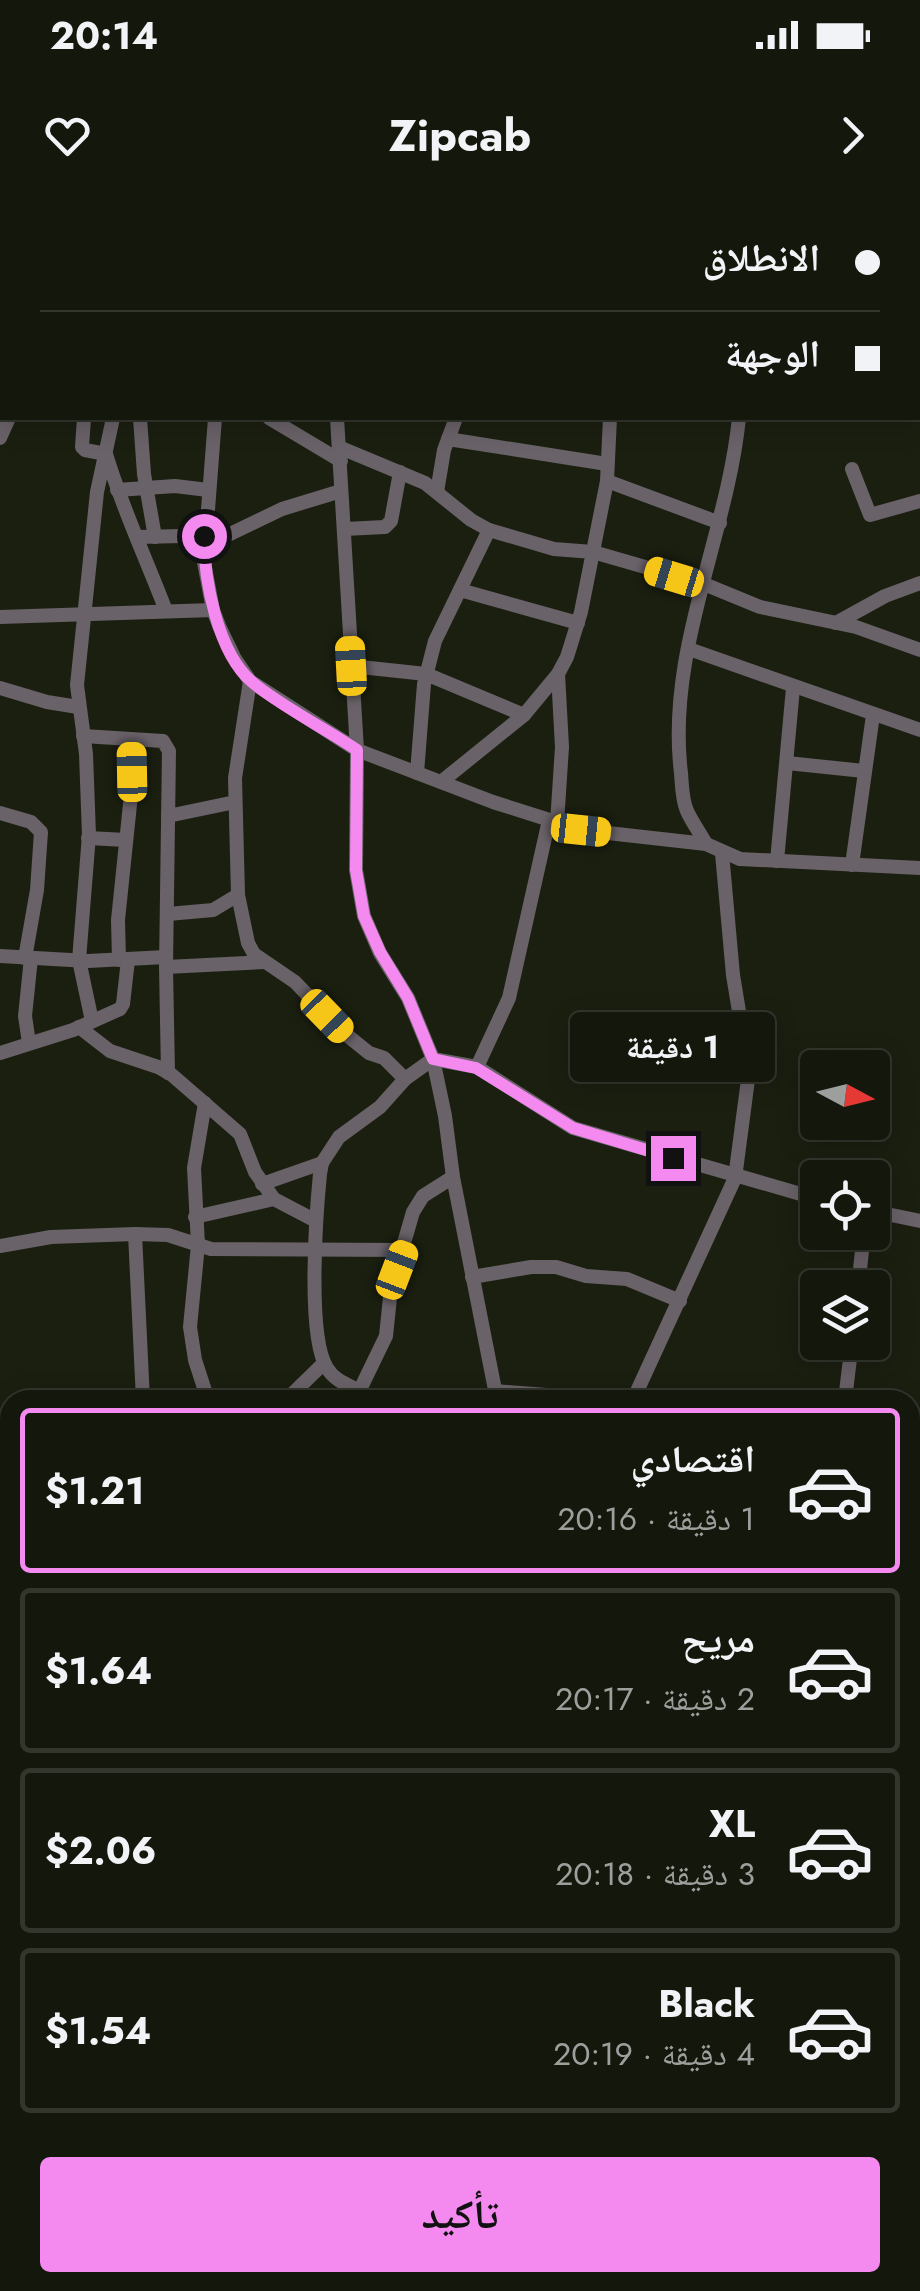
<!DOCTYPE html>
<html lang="ar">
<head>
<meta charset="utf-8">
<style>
  body { margin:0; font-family:Jost,"Noto Naskh Arabic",sans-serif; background:#1d2015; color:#f1f3f6; direction:rtl; height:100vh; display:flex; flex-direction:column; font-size:38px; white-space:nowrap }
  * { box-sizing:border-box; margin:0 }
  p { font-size:32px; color:#9d9f9d }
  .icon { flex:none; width:55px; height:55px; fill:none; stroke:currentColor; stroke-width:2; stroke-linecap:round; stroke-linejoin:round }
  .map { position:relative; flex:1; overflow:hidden; direction:ltr }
  .drawer { position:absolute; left:0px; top:1190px; width:920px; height:902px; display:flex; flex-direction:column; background:#14170c; border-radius:30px 30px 0 0; box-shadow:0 5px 25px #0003,0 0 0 2px #33362d; direction:rtl }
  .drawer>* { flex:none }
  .guide { position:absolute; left:0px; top:0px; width:920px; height:220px; box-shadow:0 5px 25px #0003,0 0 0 2px #33362d; direction:rtl; display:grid; align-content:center; height:220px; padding:0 40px; background:#14170c }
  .needle { width:65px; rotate:97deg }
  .controls { position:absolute; left:800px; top:850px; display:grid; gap:20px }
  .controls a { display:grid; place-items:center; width:90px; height:90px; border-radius:10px; background:#14170c; box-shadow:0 5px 25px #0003,0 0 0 2px #33362d; font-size:50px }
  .end { position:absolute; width:45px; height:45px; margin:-22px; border:12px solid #f489f0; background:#111; box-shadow:0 0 0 5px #111 }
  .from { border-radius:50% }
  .bubble { position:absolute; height:70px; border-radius:10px; background:#14170c; box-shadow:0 5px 25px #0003,0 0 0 2px #33362d; font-size:32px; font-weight:700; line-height:70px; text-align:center; direction:rtl }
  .car { position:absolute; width:30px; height:60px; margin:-30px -15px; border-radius:12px; box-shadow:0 0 8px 2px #0007; background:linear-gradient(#f5c518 24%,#345 0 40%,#f5c518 0 76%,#345 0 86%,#f5c518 0) }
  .guide b { display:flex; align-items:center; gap:35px; height:95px; font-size:38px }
  .guide b+b { border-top:2px solid #33362d }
  .guide i { width:25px; height:25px; background:#f1f3f6 }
  ul { padding:18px 0 0; list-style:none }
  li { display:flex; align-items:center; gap:30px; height:165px; margin:0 20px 15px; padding:0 20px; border:5px solid #33362d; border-radius:10px }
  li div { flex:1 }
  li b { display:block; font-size:38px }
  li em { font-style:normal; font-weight:700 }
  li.current { border-color:#f489f0 }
  li>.icon { width:90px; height:90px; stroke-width:1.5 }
  .action { display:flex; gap:20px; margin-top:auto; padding:20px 40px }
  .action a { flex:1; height:115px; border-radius:10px; background:#f489f0; color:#111; font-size:40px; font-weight:700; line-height:115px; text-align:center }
  .status { display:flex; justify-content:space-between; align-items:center; height:70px; padding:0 50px; background:#14170c; direction:ltr }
  .status svg { height:28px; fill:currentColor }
  header { display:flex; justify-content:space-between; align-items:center; height:130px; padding:0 40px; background:#14170c; font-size:45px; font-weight:700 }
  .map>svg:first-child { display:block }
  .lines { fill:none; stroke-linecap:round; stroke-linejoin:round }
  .minor { stroke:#696268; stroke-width:14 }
  .route { stroke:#f489f0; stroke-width:12 }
</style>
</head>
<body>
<div class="status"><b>20:14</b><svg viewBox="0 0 49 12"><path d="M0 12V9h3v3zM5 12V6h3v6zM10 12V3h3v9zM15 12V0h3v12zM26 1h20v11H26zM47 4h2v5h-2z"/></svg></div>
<header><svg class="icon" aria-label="forward" viewBox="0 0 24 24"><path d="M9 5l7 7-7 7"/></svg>Zipcab<svg class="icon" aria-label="heart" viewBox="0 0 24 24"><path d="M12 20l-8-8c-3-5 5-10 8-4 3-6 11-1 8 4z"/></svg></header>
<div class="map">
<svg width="920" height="2091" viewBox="0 0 920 2091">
  <rect width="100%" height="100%" fill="#1b1f10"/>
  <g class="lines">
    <!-- minor -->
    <g class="minor">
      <polyline points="315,0 315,2"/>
      <polyline points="415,0 415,2"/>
      <polyline points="685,0 688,2"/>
      <polyline points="61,2 62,0"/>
      <polyline points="251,2 252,0"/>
      <polyline points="513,2 513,0"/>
      <polyline points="612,2 613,0"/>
      <polyline points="783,2 784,0"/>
      <polyline points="918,45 920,41"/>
      <polyline points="0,76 2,78"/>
      <polyline points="0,169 2,170"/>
      <polyline points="918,176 920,178"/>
      <path d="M 84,218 L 82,247 L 85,250 L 106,254 C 122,308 146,358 166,411"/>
      <polyline points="140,218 144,274 155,337"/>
      <polyline points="215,218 204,362 213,410 220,428 235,459 250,481 357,550 493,602 581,630 706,644 740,659 920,668"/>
      <polyline points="269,218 341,261"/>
      <polyline points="337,218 357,550 356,670 364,716 380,753 408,798 433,859 445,916 453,977 497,1200"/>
      <polyline points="0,238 9,218"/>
      <polyline points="448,239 607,264"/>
      <polyline points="341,248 425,283 471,320 489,330 554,349 593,352 704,384 760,407 856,427 920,450"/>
      <polyline points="852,269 870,315 920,301"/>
      <polyline points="607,281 720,323"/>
      <polyline points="117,290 175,286 208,290"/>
      <polyline points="437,292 444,250 456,218"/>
      <polyline points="344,329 385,327 391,321 400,272"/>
      <polyline points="137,337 228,335 282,309 341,291"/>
      <polyline points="460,390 578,423"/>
      <polyline points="0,417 213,410"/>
      <polyline points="836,423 885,396 920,383"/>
      <polyline points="689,449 920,530"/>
      <polyline points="351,466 426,474 524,515"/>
      <polyline points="250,481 235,578 238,695 248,743 254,754 295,782 343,832 369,853 384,858 405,879"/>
      <polyline points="0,488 47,502 78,507"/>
      <polyline points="83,536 163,541 169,551 166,767 168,873"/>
      <polyline points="787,563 864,571"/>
      <polyline points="417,573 424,484 435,441 489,330"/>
      <polyline points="441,582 524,515 558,474 567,457 581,412 607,281 610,218"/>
      <polyline points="0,613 31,622 41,632 37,690 25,758"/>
      <polyline points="168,616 235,602"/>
      <polyline points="557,623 562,547 558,474"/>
      <polyline points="88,638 126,640"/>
      <path d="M 706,644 C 700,633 692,622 687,611 C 682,600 682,585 681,573 C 666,452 727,336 739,218"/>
      <polyline points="777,661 793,488"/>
      <polyline points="852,665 873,515"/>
      <polyline points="168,714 213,710 238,695"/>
      <polyline points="0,756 88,761 166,757"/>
      <polyline points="119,760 118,720 132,585 131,539"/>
      <polyline points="166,767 264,762"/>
      <polyline points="92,821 79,760 89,635 86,554 77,485 97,292 113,218"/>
      <polyline points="79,827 110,851 158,867 172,875 240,934 255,972 274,999 316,1021"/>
      <polyline points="29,843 25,816 31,758"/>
      <polyline points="0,853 73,830 120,809 123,804 128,760"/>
      <polyline points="477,867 509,798 549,620"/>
      <polyline points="205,903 194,968 198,1045 190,1127 195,1160 208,1200"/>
      <polyline points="262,984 322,963"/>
      <polyline points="872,1011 920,1021"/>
      <polyline points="195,1017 274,999"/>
      <polyline points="135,1034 143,1200"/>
      <polyline points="0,1046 51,1037 135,1034 168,1035 211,1049 405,1050"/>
      <polyline points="472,1077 531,1067 556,1067 586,1076 627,1079 680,1101"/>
      <polyline points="858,1088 864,1032"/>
      <path d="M 358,1190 C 346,1184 334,1180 327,1168 C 307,1137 316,1014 320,974 L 322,963 L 339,937 L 380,907 L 405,879 L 433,859 L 477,867 L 573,928 L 818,999"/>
      <polyline points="495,1191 611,1200"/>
      <polyline points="286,1200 324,1163"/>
      <polyline points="355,1200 386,1136 391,1088 413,1012 423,996 453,977"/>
      <polyline points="633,1200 735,978 749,872 733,775 722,653"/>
      <polyline points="776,1200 796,1196 846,1198"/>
      <polyline points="845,1200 852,1142"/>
      <polyline points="910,1297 920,1301"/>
      <polyline points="910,1375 920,1377"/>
      <polyline points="0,1444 10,1448"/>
      <polyline points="910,1506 920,1508"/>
      <polyline points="912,1598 920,1588"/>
      <polyline points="910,1718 920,1719"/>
      <polyline points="910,1954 920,1957"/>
      <polyline points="910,2069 920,2068"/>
      <polyline points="308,2082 308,2091"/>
      <polyline points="468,2082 471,2091"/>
      <polyline points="602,2082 603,2091"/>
      <polyline points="728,2082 728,2091"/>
      <polyline points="652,2091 653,2082"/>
      <polyline points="753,2091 802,2082"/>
    </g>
  </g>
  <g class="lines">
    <!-- route -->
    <path class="route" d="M 204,336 C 204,379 217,452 252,482 C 279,505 326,529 357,550 L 356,670 L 364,716 L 380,752 L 408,798 L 433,859 L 476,868 L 573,928 L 673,958"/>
  </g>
</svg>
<div class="controls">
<a><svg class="needle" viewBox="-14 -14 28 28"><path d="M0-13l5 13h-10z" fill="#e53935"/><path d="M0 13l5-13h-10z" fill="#9d9f9d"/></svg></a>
<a><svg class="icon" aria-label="locate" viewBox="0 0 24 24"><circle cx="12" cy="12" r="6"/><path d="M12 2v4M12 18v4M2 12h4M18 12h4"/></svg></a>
<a><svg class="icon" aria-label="layers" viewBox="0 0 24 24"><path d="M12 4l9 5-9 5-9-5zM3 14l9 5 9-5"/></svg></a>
</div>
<i class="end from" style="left:204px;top:336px"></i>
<i class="end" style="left:673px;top:958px"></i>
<div class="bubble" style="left:570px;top:812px;width:205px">1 دقيقة</div>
<i class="car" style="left:674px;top:377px;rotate:287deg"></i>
<i class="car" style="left:351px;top:466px;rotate:357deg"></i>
<i class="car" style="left:132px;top:572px;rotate:359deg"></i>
<i class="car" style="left:581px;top:630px;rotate:96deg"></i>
<i class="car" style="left:327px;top:816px;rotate:136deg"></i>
<i class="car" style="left:397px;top:1070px;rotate:21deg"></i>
<div class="guide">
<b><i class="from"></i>الانطلاق</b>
<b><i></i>الوجهة</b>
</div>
<section class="drawer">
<ul>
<li class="current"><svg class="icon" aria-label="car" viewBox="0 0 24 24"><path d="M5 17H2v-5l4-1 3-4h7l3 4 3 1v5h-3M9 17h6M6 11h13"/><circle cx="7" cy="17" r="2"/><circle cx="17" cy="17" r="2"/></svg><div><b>اقتصادي</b><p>1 دقيقة · 20:16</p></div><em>$1.21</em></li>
<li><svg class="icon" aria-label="car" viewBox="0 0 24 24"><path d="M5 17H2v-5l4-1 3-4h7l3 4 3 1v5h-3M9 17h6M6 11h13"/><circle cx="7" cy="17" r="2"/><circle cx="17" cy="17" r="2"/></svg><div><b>مريح</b><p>2 دقيقة · 20:17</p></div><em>$1.64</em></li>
<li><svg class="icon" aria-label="car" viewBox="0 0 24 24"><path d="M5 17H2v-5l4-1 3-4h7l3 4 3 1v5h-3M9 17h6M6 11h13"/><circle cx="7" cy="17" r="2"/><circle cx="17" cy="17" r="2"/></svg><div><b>XL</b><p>3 دقيقة · 20:18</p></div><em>$2.06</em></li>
<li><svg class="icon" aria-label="car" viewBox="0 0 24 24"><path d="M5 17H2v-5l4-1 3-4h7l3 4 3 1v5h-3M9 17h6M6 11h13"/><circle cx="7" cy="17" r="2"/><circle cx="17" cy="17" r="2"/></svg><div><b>Black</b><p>4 دقيقة · 20:19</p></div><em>$1.54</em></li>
</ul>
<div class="action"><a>تأكيد</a></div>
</section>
</div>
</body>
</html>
